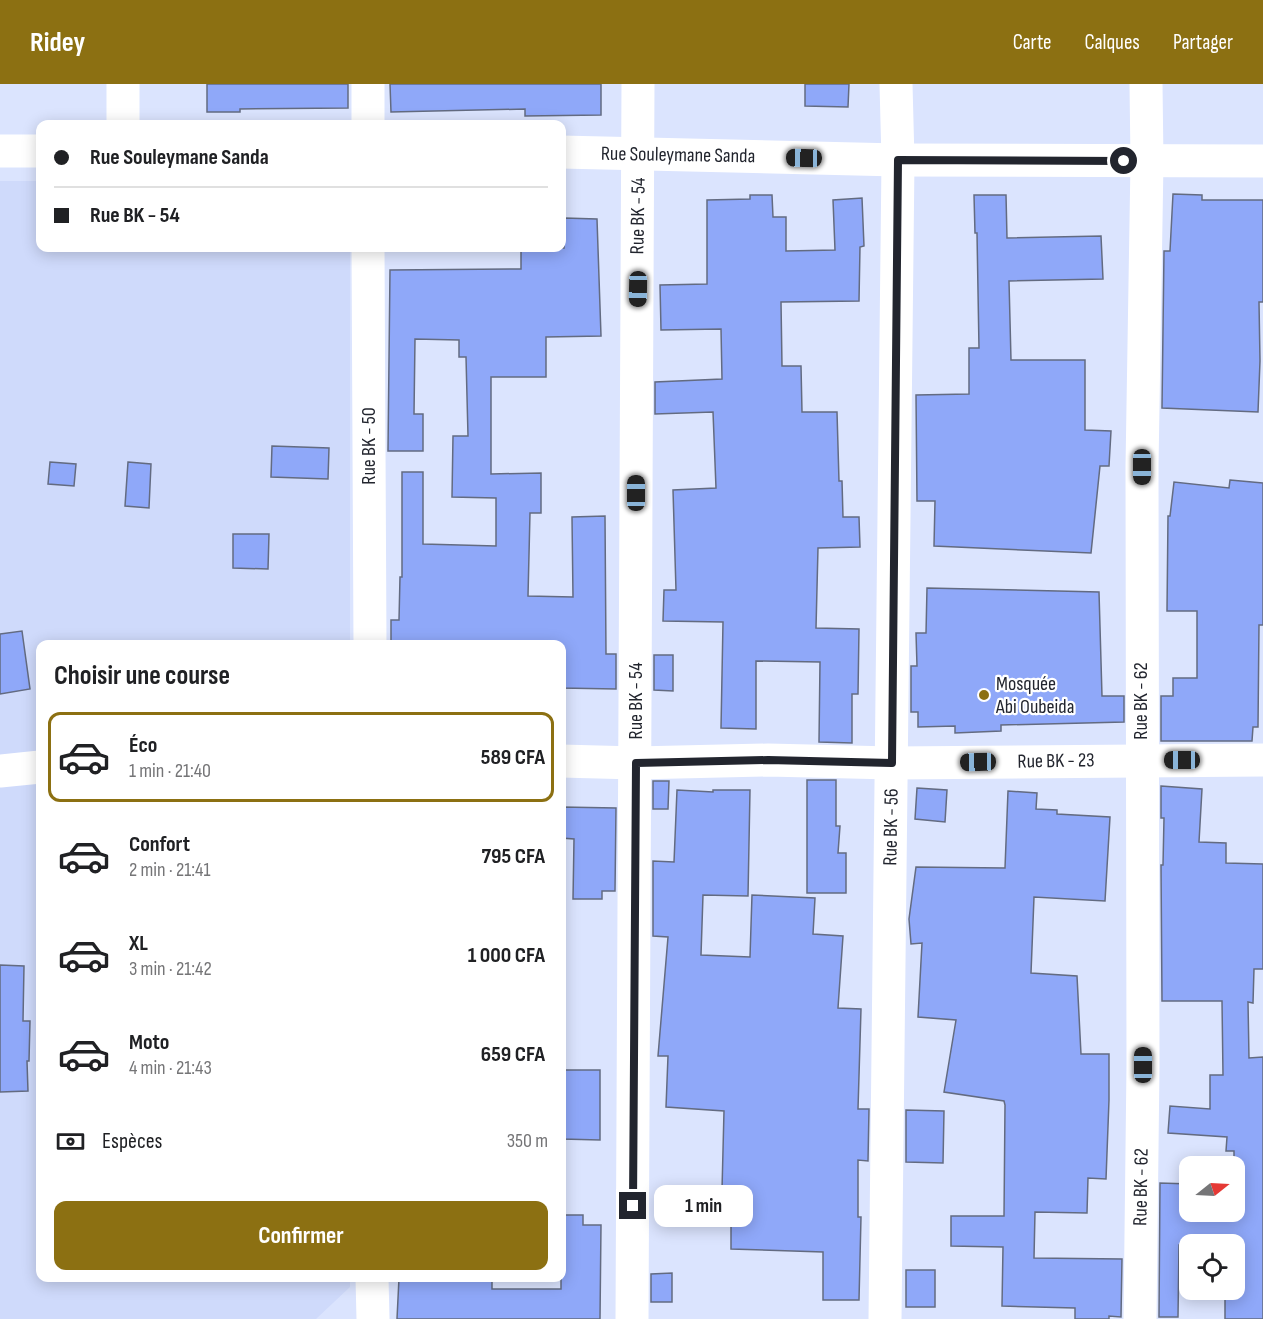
<!DOCTYPE html>
<html lang="fr">
<head>
<meta charset="utf-8">
<style>
  body { margin:0; font-family:"Sofia Sans Condensed",sans-serif; background:#f6f6f6; color:#202124; height:100vh; display:flex; flex-direction:column; font-size:22px; white-space:nowrap }
  * { box-sizing:border-box; margin:0 }
  p { font-size:20px; color:#757577 }
  .icon { flex:none; width:33px; height:33px; fill:none; stroke:currentColor; stroke-width:2; stroke-linecap:round; stroke-linejoin:round }
  .map { position:relative; flex:1; overflow:hidden }
  .drawer { position:absolute; left:36px; top:556px; width:530px; height:642px; display:flex; flex-direction:column; background:#fff; border-radius:12px; box-shadow:0 3px 15px #0003 }
  .drawer>* { flex:none }
  .guide { position:absolute; left:36px; top:36px; width:530px; height:132px; border-radius:12px; box-shadow:0 3px 15px #0003; display:grid; align-content:center; height:132px; padding:0 18px; background:#fff }
  .needle { width:39px; rotate:72deg }
  .buttons { position:absolute; left:1179px; top:1072px; display:grid; gap:12px }
  .buttons a { display:grid; place-items:center; width:66px; height:66px; border-radius:12px; background:#fff; box-shadow:0 3px 15px #0003; font-size:30px }
  .end { position:absolute; width:27px; height:27px; margin:-14px; border:8px solid #22252e; background:#fff; box-shadow:0 0 0 3px #fff }
  .from { border-radius:50% }
  .bubble { position:absolute; height:42px; border-radius:12px; background:#fff; box-shadow:0 3px 15px #0003; font-size:20px; font-weight:700; line-height:42px; text-align:center }
  .car { position:absolute; width:18px; height:36px; margin:-18px -9px; border-radius:8px; box-shadow:0 0 4px 2px #0007; background:linear-gradient(#222 24%,#8ab4d8 0 40%,#222 0 76%,#8ab4d8 0 86%,#222 0) }
  .guide b { display:flex; align-items:center; gap:21px; height:57px; font-size:22px }
  .guide b+b { border-top:2px solid #e0e0e0 }
  .guide i { width:15px; height:15px; background:#202124 }
  ul { padding:0; list-style:none }
  li { display:flex; align-items:center; gap:18px; height:90px; margin:0 12px 9px; padding:0 6px; border:3px solid transparent; border-radius:12px }
  li div { flex:1 }
  li b { display:block; font-size:22px }
  li em { font-style:normal; font-weight:700 }
  li.active { border-color:#8c7012 }
  li>.icon { width:54px; height:54px; stroke-width:1.5 }
  h2 { padding:0 18px; font-size:27px; line-height:72px }
  .pay { display:flex; align-items:center; gap:15px; height:66px; padding:0 18px; font-size:22px }
  .pay p { margin-inline-start:auto }
  .cta { display:flex; gap:12px; margin-top:auto; padding:12px 18px }
  .cta a { flex:1; height:69px; border-radius:12px; background:#8c7012; color:#fff; font-size:24px; font-weight:700; line-height:69px; text-align:center }
  header { display:flex; align-items:center; gap:36px; box-sizing:border-box; height:84px; padding:0 30px; background:#8c7012; color:#fff }
  header strong { font-size:28px }
  nav { display:flex; gap:33px; margin-inline-start:auto; font-size:21px }
  .map>svg:first-child { display:block }
  .built { fill:#cfdafb }
  .building { fill:#8fa8f9; stroke:#636b81; stroke-width:1.5 }
  .lines { fill:none; stroke-linecap:round; stroke-linejoin:round }
  .minor { stroke:#fff; stroke-width:33 }
  .route { stroke:#22252e; stroke-width:8 }
  .poi-dot { fill:#8c7012; stroke:#fff; stroke-width:2 }
  .labels { text-anchor:middle; dominant-baseline:central; stroke-width:4.5; stroke-linejoin:round; paint-order:stroke }
  .street-label { font-size:20px; fill:#22252e; stroke:#fff }
  .poi-label { font-size:20px; fill:#22252e; stroke:#fff; text-anchor:start }
</style>
</head>
<body>
<header>
<strong>Ridey</strong>
<nav><a>Carte</a><a>Calques</a><a>Partager</a></nav>
</header>
<div class="map">
<svg width="1263" height="1235" viewBox="0 0 1263 1235">
  <rect width="100%" height="100%" fill="#dbe4fe"/>
  <!-- built -->
  <polygon class="built" points="0,97 40,97 40,164 350,164 350,561 40,561 40,1194 350,1194 350,1203 316,1235 0,1235"/>
  <!-- building -->
  <g class="building">
    <polygon points="207,0 348,0 348,24 240,25 240,28 207,28"/>
    <polygon points="390,0 601,0 601,31 525,32 525,25 391,28"/>
    <polygon points="805,0 849,0 848,23 805,22"/>
    <polygon points="1173,110 1202,111 1202,116 1263,116 1263,218 1259,218 1260,277 1258,328 1162,324 1164,167 1170,167"/>
    <polygon points="750,111 772,111 773,133 786,133 786,167 835,166 833,116 862,114 864,162 860,163 859,217 781,218 782,282 801,282 802,328 837,328 839,397 842,397 843,433 859,433 860,463 818,464 816,544 859,545 858,610 852,610 852,659 819,658 820,578 756,577 756,645 721,644 723,538 663,537 664,506 676,506 673,406 716,404 713,328 655,330 655,298 722,295 721,245 661,246 660,201 707,200 707,116 750,115"/>
    <polygon points="974,111 1006,111 1007,154 1101,152 1103,195 1009,197 1011,276 1085,276 1085,346 1111,347 1109,382 1100,382 1091,469 934,462 935,417 917,417 916,311 969,310 969,264 979,264 977,149 975,149"/>
    <polygon points="564,134 597,135 601,252 546,253 546,293 491,293 491,390 541,389 541,429 530,429 528,512 573,513 572,433 605,432 606,570 616,570 616,605 561,604 561,561 391,561 391,536 399,536 400,493 402,493 402,388 423,388 423,460 496,462 496,414 452,413 453,352 468,352 466,273 459,273 459,256 415,255 414,330 423,330 423,367 388,367 390,186 521,185 521,164 564,164"/>
    <polygon points="272,362 329,364 328,395 271,393"/>
    <polygon points="50,378 76,380 74,402 48,400"/>
    <polygon points="128,378 151,380 149,424 125,422"/>
    <polygon points="1230,396 1263,399 1263,541 1259,541 1258,643 1253,643 1252,657 1161,657 1161,612 1173,612 1173,594 1197,594 1197,527 1167,527 1168,432 1170,432 1174,398 1229,404"/>
    <polygon points="233,450 269,450 268,485 233,484"/>
    <polygon points="927,504 1099,508 1102,612 1124,612 1124,638 1001,641 1001,647 955,649 955,642 918,643 918,628 911,628 911,582 917,582 916,549 926,549"/>
    <polygon points="22,547 30,605 0,610 0,550"/>
    <polygon points="654,571 673,571 673,607 654,606"/>
    <polygon points="807,696 836,696 836,742 840,742 838,769 846,769 846,809 807,809"/>
    <polygon points="653,697 669,697 668,725 653,725"/>
    <polygon points="1161,702 1202,705 1199,758 1226,759 1226,779 1263,780 1263,885 1254,885 1253,919 1248,918 1249,974 1263,973 1263,1235 1225,1235 1225,1206 1234,1206 1234,1161 1179,1161 1178,1233 1159,1233 1160,1099 1190,1100 1190,1128 1234,1128 1234,1067 1226,1067 1227,1053 1168,1049 1170,1022 1210,1025 1210,991 1223,991 1222,917 1162,917 1161,781 1163,781 1164,734 1161,734"/>
    <polygon points="917,704 947,706 945,738 915,735"/>
    <polygon points="677,706 713,708 713,706 750,706 748,812 703,811 701,871 750,873 752,811 815,814 813,850 843,852 838,924 861,925 858,1025 869,1025 868,1077 858,1076 858,1133 861,1133 859,1216 823,1216 823,1168 731,1165 731,1134 677,1132 678,1105 722,1106 724,1027 666,1023 668,972 658,972 668,853 653,852 653,777 674,778"/>
    <polygon points="1008,707 1037,709 1036,725 1057,726 1057,730 1110,733 1105,817 1034,813 1031,889 1077,892 1081,970 1109,970 1109,1016 1106,1095 1088,1094 1087,1129 1035,1128 1034,1174 1122,1175 1121,1233 1109,1232 1109,1235 1075,1235 1075,1224 1002,1222 1003,1163 951,1162 951,1132 1004,1132 1005,1021 1004,1017 944,1008 956,936 918,933 922,859 911,860 909,835 916,783 1005,784"/>
    <polygon points="561,723 616,724 615,807 602,807 602,815 573,815 574,755 561,754"/>
    <polygon points="0,881 24,882 23,937 30,937 29,977 27,977 28,1007 0,1008"/>
    <polygon points="561,986 600,986 600,1056 562,1055"/>
    <polygon points="906,1026 944,1027 943,1079 906,1078"/>
    <polygon points="561,1131 583,1131 583,1141 601,1141 600,1235 397,1235 399,1194 492,1194 492,1205 561,1205"/>
    <rect x="906" y="1186" width="29" height="37"/>
    <polygon points="672,1189 672,1218 651,1218 651,1190"/>
  </g>
  <g class="lines">
    <!-- minor -->
    <g class="minor">
      <polyline points="123,40 123,0"/>
      <polyline points="368,40 368,0"/>
      <polyline points="0,67 40,67"/>
      <polyline points="561,68 898,76 1263,77"/>
      <polyline points="368,164 370,561"/>
      <polyline points="561,677 636,679 768,676 892,679 1263,676"/>
      <polyline points="0,687 40,683"/>
      <polyline points="372,1194 373,1235"/>
      <polyline points="632,1235 638,0"/>
      <polyline points="885,1235 898,76 896,0"/>
      <polyline points="1140,1235 1143,981 1142,383 1147,77 1146,0"/>
    </g>
  </g>
  <g class="lines">
    <!-- route -->
    <polyline class="route" points="633,1122 636,679 768,676 892,679 898,76 1124,77"/>
  </g>
  <!-- markers -->
  <circle class="poi-dot" cx="984" cy="611" r="6"/>
  <g class="labels">
    <!-- street labels -->
    <g class="street-label">
      <text transform="translate(678 71) rotate(1)">Rue Souleymane Sanda</text>
      <text transform="translate(638 132) rotate(-89)">Rue BK - 54</text>
      <text transform="translate(369 362) rotate(-90)">Rue BK - 50</text>
      <text transform="translate(636 617) rotate(-90)">Rue BK - 54</text>
      <text transform="translate(1141 617) rotate(-90)">Rue BK - 62</text>
      <text transform="translate(1056 677) rotate(-1)">Rue BK - 23</text>
      <text transform="translate(891 743) rotate(-89)">Rue BK - 56</text>
      <text transform="translate(1141 1103) rotate(-89)">Rue BK - 62</text>
    </g>
    <!-- poi labels -->
    <g class="poi-label">
      <text x="996" y="600">Mosquée<tspan x="996" dy="23">Abi Oubeida</tspan></text>
    </g>
  </g>
</svg>
<div class="buttons">
<a><svg class="needle" viewBox="-14 -14 28 28"><path d="M0-13l5 13h-10z" fill="#e53935"/><path d="M0 13l5-13h-10z" fill="#757577"/></svg></a>
<a><svg class="icon" aria-label="locate" viewBox="0 0 24 24"><circle cx="12" cy="12" r="6"/><path d="M12 2v4M12 18v4M2 12h4M18 12h4"/></svg></a>
</div>
<i class="end from" style="left:1124px;top:77px"></i>
<i class="end" style="left:633px;top:1122px"></i>
<div class="bubble" style="left:654px;top:1101px;width:99px">1 min</div>
<i class="car" style="left:804px;top:74px;rotate:271deg"></i>
<i class="car" style="left:638px;top:205px;rotate:181deg"></i>
<i class="car" style="left:1142px;top:383px;rotate:180deg"></i>
<i class="car" style="left:636px;top:409px;rotate:0deg"></i>
<i class="car" style="left:1182px;top:676px;rotate:270deg"></i>
<i class="car" style="left:978px;top:678px;rotate:269deg"></i>
<i class="car" style="left:1143px;top:981px;rotate:0deg"></i>
<div class="guide">
<b><i class="from"></i>Rue Souleymane Sanda</b>
<b><i></i>Rue BK - 54</b>
</div>
<section class="drawer">
<h2>Choisir une course</h2>
<ul>
<li class="active"><svg class="icon" aria-label="car" viewBox="0 0 24 24"><path d="M5 17H2v-5l4-1 3-4h7l3 4 3 1v5h-3M9 17h6M6 11h13"/><circle cx="7" cy="17" r="2"/><circle cx="17" cy="17" r="2"/></svg><div><b>Éco</b><p>1 min · 21:40</p></div><em>589 CFA</em></li>
<li><svg class="icon" aria-label="car" viewBox="0 0 24 24"><path d="M5 17H2v-5l4-1 3-4h7l3 4 3 1v5h-3M9 17h6M6 11h13"/><circle cx="7" cy="17" r="2"/><circle cx="17" cy="17" r="2"/></svg><div><b>Confort</b><p>2 min · 21:41</p></div><em>795 CFA</em></li>
<li><svg class="icon" aria-label="car" viewBox="0 0 24 24"><path d="M5 17H2v-5l4-1 3-4h7l3 4 3 1v5h-3M9 17h6M6 11h13"/><circle cx="7" cy="17" r="2"/><circle cx="17" cy="17" r="2"/></svg><div><b>XL</b><p>3 min · 21:42</p></div><em>1 000 CFA</em></li>
<li><svg class="icon" aria-label="car" viewBox="0 0 24 24"><path d="M5 17H2v-5l4-1 3-4h7l3 4 3 1v5h-3M9 17h6M6 11h13"/><circle cx="7" cy="17" r="2"/><circle cx="17" cy="17" r="2"/></svg><div><b>Moto</b><p>4 min · 21:43</p></div><em>659 CFA</em></li>
</ul>
<div class="pay"><svg class="icon" aria-label="cash" viewBox="0 0 24 24"><path d="M3 7h18v10H3z"/><circle cx="12" cy="12" r="2"/></svg>Espèces<p>350 m</p></div>
<div class="cta"><a>Confirmer</a></div>
</section>
</div>
</body>
</html>
